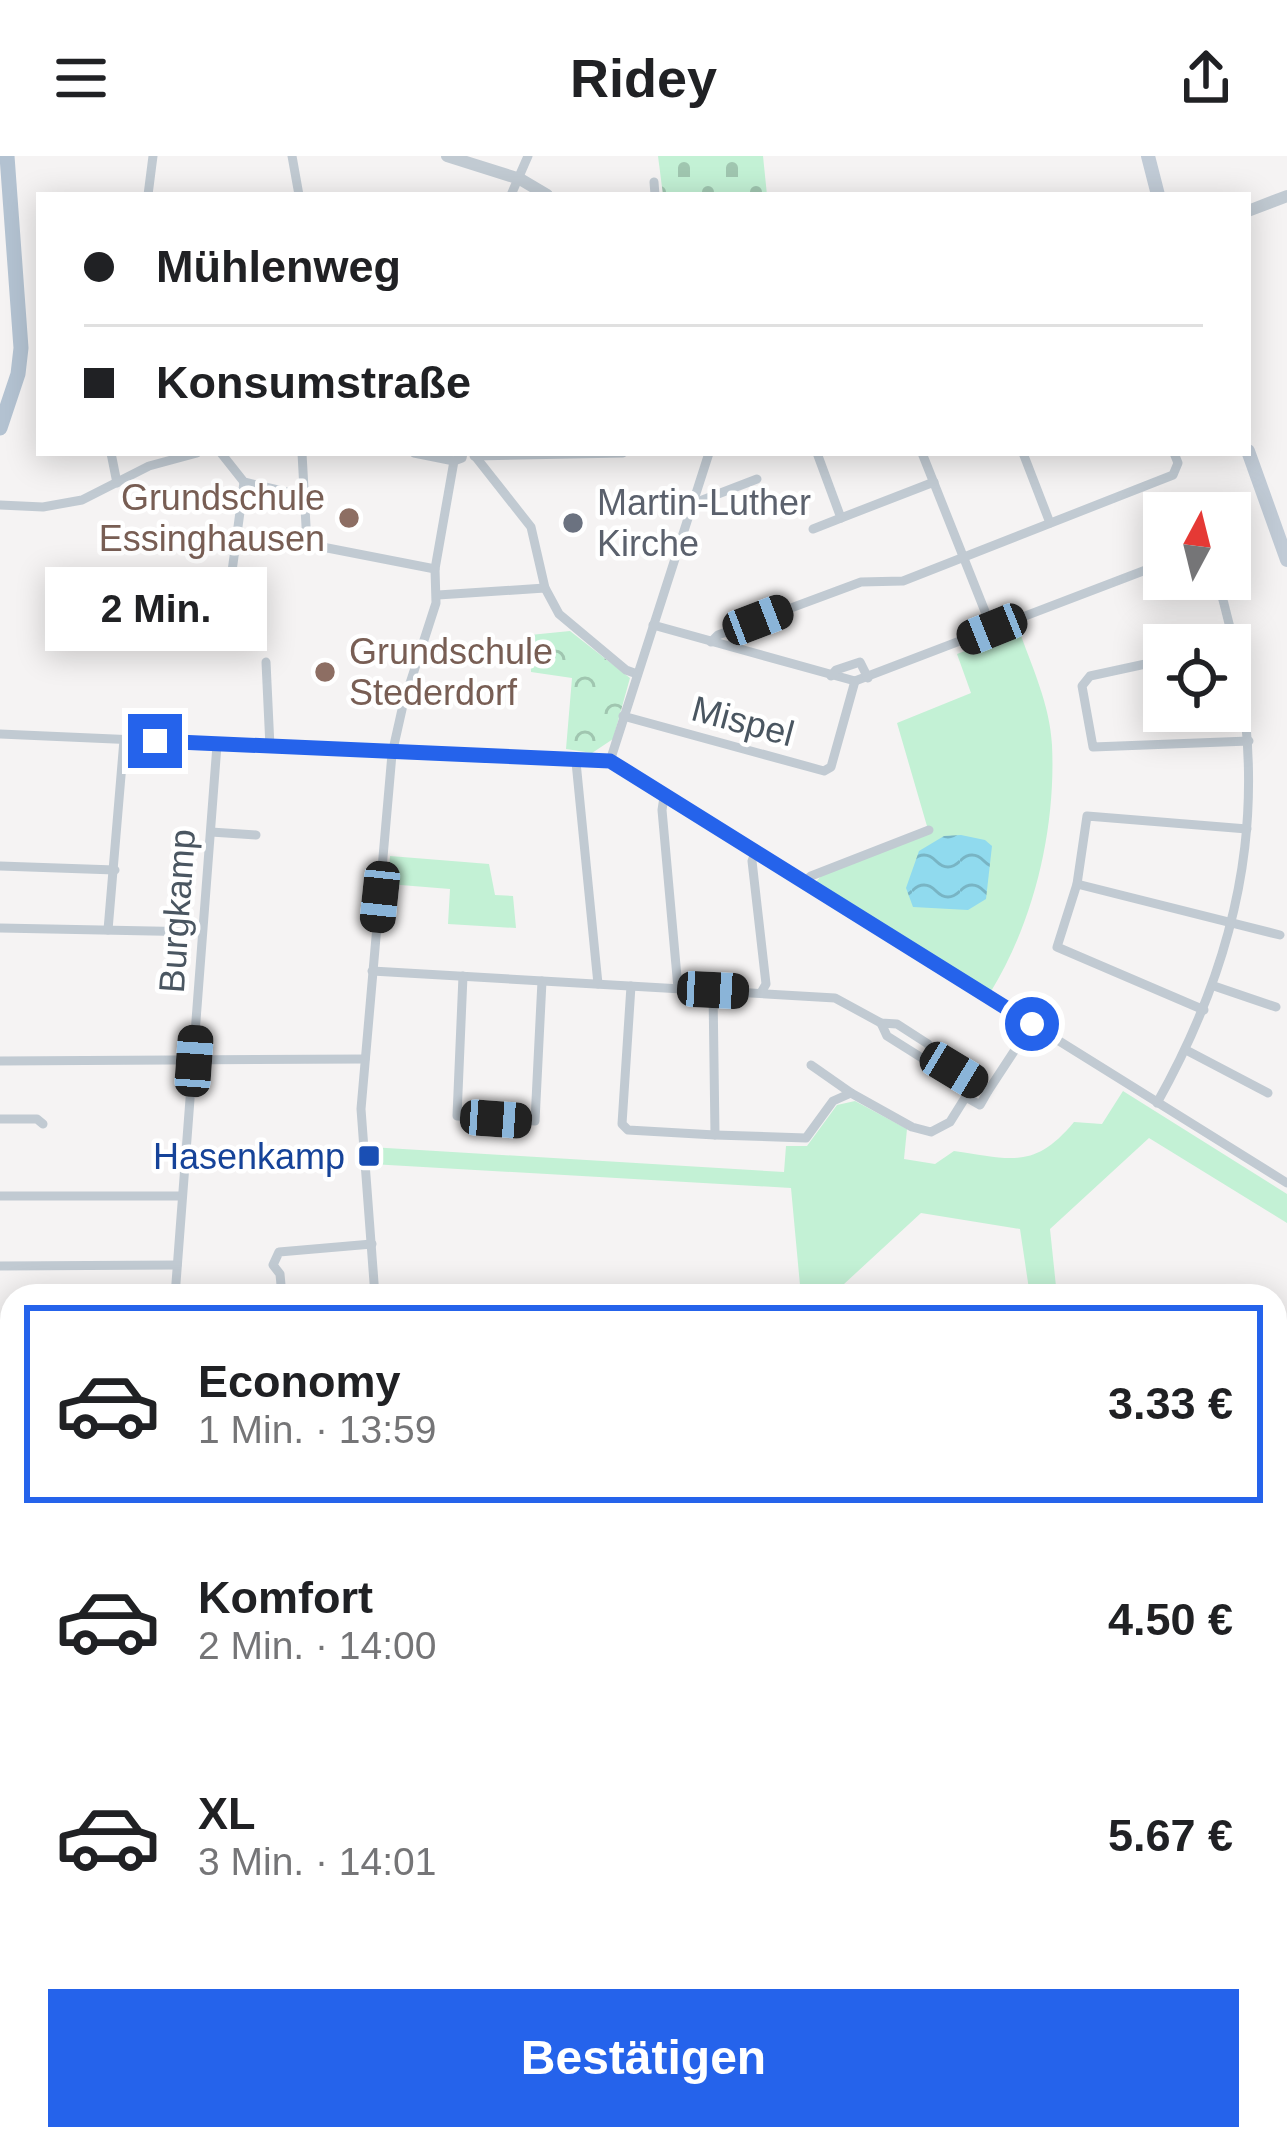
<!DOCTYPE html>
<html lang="de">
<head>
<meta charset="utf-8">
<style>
  body { margin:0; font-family:Arial,sans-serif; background:#f6f6f6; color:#202124; height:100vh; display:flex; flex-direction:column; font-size:45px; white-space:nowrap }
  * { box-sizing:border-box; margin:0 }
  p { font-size:39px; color:#757577 }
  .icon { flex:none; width:66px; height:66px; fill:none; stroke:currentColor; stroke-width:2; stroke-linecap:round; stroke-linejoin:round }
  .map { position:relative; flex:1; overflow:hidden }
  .panel { position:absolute; left:0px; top:1128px; width:1287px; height:867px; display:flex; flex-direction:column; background:#fff; border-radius:36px 36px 0 0; box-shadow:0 6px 30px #0003 }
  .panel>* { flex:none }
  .banner { position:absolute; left:36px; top:36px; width:1215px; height:264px; border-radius:0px; box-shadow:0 6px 30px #0003; display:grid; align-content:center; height:264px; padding:0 48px; background:#fff }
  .needle { width:78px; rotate:7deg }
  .fabs { position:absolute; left:1143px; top:336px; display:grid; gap:24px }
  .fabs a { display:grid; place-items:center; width:108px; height:108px; border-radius:0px; background:#fff; box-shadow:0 6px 30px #0003; font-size:60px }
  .end { position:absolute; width:54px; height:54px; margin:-27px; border:15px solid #2563eb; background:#fff; box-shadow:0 0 0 6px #fff }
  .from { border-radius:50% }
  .bubble { position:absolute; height:84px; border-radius:0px; background:#fff; box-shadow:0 6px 30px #0003; font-size:39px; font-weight:600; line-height:84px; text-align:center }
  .car { position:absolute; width:36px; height:72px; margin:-36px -18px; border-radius:15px; box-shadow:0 0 9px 3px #0007; background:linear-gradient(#222 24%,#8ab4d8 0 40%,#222 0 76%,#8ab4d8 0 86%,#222 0) }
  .banner b { display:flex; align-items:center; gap:42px; height:114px; font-size:45px }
  .banner b+b { border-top:3px solid #e0e0e0 }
  .banner i { width:30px; height:30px; background:#202124 }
  ul { padding:21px 0 0; list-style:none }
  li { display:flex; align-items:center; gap:36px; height:198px; margin:0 24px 18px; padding:0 24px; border:6px solid transparent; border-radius:0px }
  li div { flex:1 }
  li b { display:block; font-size:45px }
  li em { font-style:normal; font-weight:600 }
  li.selected { border-color:#2563eb }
  li>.icon { width:108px; height:108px; stroke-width:1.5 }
  .action { display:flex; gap:24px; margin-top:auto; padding:24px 48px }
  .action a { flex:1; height:138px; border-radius:0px; background:#2563eb; color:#fff; font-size:48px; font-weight:600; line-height:138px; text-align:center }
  header { display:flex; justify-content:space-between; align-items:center; height:156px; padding:0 48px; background:#fff; font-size:54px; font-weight:600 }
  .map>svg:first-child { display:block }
  .grass { fill:#c3f1d5 }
  .forest { fill:url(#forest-firs) }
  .cemetery { fill:url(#cemetery-stones) }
  .park { fill:url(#park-crowns) }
  .water { fill:url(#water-waves) }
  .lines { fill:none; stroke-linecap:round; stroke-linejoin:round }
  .minor { stroke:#c1cad2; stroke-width:9 }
  .tertiary { stroke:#c1cad2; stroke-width:12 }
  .secondary { stroke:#c1cbd6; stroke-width:14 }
  .primary { stroke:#b3c2d1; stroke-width:15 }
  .route { stroke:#2563eb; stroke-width:15 }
  .education-dot { fill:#8d6e63; stroke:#fff; stroke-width:4.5 }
  .worship-dot { fill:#6b7280; stroke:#fff; stroke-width:4.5 }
  .transit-dot { fill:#1a4fb4; stroke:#fff; stroke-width:4.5 }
  .labels { text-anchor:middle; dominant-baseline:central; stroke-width:9; stroke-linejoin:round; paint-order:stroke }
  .education-label { font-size:36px; fill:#785e54; stroke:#fff; text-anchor:end }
  .worship-label { font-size:36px; fill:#5b616d; stroke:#fff; text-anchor:start }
  .street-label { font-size:36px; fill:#4a5661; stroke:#fff }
  .transit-label { font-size:36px; fill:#164399; stroke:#fff; text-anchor:end }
</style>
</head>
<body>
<header><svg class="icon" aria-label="menu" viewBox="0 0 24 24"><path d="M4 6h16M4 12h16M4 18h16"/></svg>Ridey<svg class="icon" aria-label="share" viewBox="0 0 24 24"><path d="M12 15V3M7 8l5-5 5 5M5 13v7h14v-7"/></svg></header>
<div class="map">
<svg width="1287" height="1993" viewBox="0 0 1287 1993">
  <defs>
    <pattern id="forest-firs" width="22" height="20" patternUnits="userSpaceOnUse" patternTransform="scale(3)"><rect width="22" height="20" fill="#c3f1d5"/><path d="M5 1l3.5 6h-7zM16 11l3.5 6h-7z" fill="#a0c6b0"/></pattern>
    <pattern id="cemetery-stones" width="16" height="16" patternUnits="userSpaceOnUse" patternTransform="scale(3)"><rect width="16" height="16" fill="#c3f1d5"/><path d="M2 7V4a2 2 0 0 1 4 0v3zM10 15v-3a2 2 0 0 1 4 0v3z" fill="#a0c6b0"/></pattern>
    <pattern id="park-crowns" width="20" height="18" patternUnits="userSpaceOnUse" patternTransform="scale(3)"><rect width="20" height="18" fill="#c3f1d5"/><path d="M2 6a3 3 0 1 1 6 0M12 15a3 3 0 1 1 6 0" fill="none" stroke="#a0c6b0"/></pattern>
    <pattern id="water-waves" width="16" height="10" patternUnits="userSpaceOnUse" patternTransform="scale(3)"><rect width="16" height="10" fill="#90daee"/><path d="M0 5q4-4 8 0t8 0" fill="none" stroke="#78b4c4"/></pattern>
  </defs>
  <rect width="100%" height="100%" fill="#f5f3f3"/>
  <!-- grass -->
  <g class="grass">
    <path d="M 1019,474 C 1032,511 1050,549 1052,589 C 1056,673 1034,766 990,837 L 815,727 L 822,719 L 929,677 L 897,567 L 971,537 L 957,498 Z"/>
    <polygon points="390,700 489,708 495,739 513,740 516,772 448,768 450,733 388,728"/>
    <path d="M 1123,935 L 1287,1038 L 1287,1067 L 1149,982 L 1050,1073 L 1057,1140 L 1030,1140 L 1020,1073 L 921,1057 L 831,1140 L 801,1140 L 791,1032 L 371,1008 L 370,991 L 784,1016 L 786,990 L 807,990 L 837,949 L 855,945 L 907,973 L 904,1003 L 935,1008 L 954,995 C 1011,1003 1034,1014 1074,966 L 1102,968 Z"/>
  </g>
  <!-- forest -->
  <polygon class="forest" points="412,1983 588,1983 587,1993 415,1993"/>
  <!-- cemetery -->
  <polygon class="cemetery" points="658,0 763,0 767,39 663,39"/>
  <!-- park -->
  <polygon class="park" points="570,475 630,522 613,583 592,597 566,593 572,522 531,516 530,479"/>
  <!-- water -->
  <polygon class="water" points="961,679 985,684 992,690 986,743 968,754 913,751 906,732 919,695 944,680"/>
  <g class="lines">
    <!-- minor -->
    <g class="minor">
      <polyline points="292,0 299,39"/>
      <polyline points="654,26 655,39"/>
      <polyline points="148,39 153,0"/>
      <polyline points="511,39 528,0"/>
      <polyline points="111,297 117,327"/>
      <polyline points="221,297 244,326 304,340"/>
      <polyline points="302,297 307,388 435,413"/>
      <polyline points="414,297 454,305"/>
      <polyline points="817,297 841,362 934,326"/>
      <polyline points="922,297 992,473"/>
      <polyline points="1023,297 1050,367"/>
      <polyline points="474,300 623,297"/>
      <polyline points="475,300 531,371 545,432 559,458 626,514 637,518"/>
      <polyline points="692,348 757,323"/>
      <polyline points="0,349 43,351 82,344 149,310 197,297"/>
      <polyline points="813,373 841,362"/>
      <polyline points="438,439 545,432"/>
      <polyline points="226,460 244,326"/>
      <polyline points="653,469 855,525 1164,407"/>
      <polyline points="711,486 718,479 861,426 903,425 1173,319 1178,307 1174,297"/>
      <polyline points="1164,504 1090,520 1082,530 1093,591 1249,585"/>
      <polyline points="266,506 270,591"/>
      <polyline points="831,520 836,514 860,506 868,522"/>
      <polyline points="623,560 824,615 831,611 855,525"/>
      <polyline points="0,578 610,605 1287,1027"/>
      <polyline points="610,605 709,297"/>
      <polyline points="576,606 598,828"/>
      <polyline points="664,641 662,654 678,832"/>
      <polyline points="211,676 256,679"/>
      <polyline points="755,697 752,705 766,828 762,835"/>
      <polyline points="0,710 115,714"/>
      <polyline points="803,727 811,720 929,674"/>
      <polyline points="1077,728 1280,779"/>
      <polyline points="0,772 202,776"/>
      <polyline points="108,774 124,584"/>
      <polyline points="372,815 835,842 881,867 897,868 928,888 933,900 988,935 1032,868"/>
      <polyline points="463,820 457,960 535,965 542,825"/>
      <polyline points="631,830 622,968 628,974 715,979 713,834"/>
      <polyline points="1214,830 1276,851"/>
      <polyline points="1204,854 1057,791 1077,728 1087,660 1247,673"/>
      <polyline points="881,867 887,880 922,902 933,900"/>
      <polyline points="1186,894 1268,937"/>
      <polyline points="0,905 365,903"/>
      <polyline points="811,909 851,937"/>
      <polyline points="966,941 980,949 988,935"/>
      <path d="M 1157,947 C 1254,774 1274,613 1217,423"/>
      <polyline points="0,963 37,963 43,968"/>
      <polyline points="715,979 806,982 833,945 851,937 912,971 931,976 950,966 975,926"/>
      <polyline points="0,1040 182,1040"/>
      <polyline points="0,1110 177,1109"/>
      <polyline points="175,1140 217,589"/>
      <polyline points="282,1140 280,1118 273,1109 279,1096 372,1088"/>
      <polyline points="375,1140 361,953 392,598 403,549 436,447 435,413 454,305 462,302 463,297"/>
      <polyline points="0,1187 12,1187"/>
      <polyline points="0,1331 12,1331"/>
      <polyline points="0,1416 12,1415"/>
    </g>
    <!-- tertiary -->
    <g class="tertiary">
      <polyline points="447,0 520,23 547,39"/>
      <polyline points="1248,55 1287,40"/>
      <polyline points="0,1569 12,1569"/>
      <polyline points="1275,1570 1287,1569"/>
      <polyline points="0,1809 12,1809"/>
      <polyline points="400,1983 405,1993"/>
    </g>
    <!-- secondary -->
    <g class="secondary">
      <polyline points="1148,0 1158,39"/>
      <polyline points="1248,295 1287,404"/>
    </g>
    <!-- primary -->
    <polyline class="primary" points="0,272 18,218 21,192 7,0"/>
  </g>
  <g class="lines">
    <!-- route -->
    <polyline class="route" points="155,585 610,605 1032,868"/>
  </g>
  <!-- markers -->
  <g class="education-dot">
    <circle cx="349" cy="362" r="12"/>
    <circle cx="325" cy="516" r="12"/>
  </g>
  <circle class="worship-dot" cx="573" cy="367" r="12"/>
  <rect class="transit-dot" x="357" y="988" width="24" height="24" rx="6"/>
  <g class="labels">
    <!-- education labels -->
    <g class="education-label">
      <text x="325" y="341">Grundschule<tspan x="325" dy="41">Essinghausen</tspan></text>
      <text x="349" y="495" text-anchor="start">Grundschule<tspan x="349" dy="41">Stederdorf</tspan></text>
    </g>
    <!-- worship labels -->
    <g class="worship-label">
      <text x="597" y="346">Martin-Luther<tspan x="597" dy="41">Kirche</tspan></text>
    </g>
    <!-- street labels -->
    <g class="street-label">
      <text transform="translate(743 565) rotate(15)">Mispel</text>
      <text transform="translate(177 755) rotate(-86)">Burgkamp</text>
    </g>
    <!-- transit labels -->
    <g class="transit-label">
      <text x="345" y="1000">Hasenkamp</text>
    </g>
  </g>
</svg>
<div class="fabs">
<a><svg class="needle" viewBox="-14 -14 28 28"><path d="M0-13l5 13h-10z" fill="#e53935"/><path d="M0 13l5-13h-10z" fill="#757577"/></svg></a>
<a><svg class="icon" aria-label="locate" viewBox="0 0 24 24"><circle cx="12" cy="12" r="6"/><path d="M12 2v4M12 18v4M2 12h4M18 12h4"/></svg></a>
</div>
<i class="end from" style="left:1032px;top:868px"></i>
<i class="end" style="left:155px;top:585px"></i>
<div class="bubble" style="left:45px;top:411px;width:222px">2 Min.</div>
<i class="car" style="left:758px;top:464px;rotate:69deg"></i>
<i class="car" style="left:992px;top:473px;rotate:248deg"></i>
<i class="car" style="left:380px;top:741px;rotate:186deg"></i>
<i class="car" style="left:713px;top:834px;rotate:93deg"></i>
<i class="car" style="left:194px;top:905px;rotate:4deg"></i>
<i class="car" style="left:954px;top:914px;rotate:121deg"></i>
<i class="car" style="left:496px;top:963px;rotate:94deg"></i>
<div class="banner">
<b><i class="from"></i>Mühlenweg</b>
<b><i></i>Konsumstraße</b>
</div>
<section class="panel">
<ul>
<li class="selected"><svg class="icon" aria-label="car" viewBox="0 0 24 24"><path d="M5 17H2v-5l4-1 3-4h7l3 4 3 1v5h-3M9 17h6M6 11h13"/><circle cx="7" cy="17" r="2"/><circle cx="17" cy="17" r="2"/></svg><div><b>Economy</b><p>1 Min. · 13:59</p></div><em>3.33 €</em></li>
<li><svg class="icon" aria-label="car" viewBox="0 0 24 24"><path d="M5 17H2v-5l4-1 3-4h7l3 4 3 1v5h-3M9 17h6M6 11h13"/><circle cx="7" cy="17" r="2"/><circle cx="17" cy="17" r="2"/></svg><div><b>Komfort</b><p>2 Min. · 14:00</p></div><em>4.50 €</em></li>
<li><svg class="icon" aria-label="car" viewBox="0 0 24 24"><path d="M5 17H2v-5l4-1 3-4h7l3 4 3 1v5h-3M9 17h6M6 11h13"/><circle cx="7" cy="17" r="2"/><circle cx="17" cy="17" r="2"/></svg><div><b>XL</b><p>3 Min. · 14:01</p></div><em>5.67 €</em></li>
</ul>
<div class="action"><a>Bestätigen</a></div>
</section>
</div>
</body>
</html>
